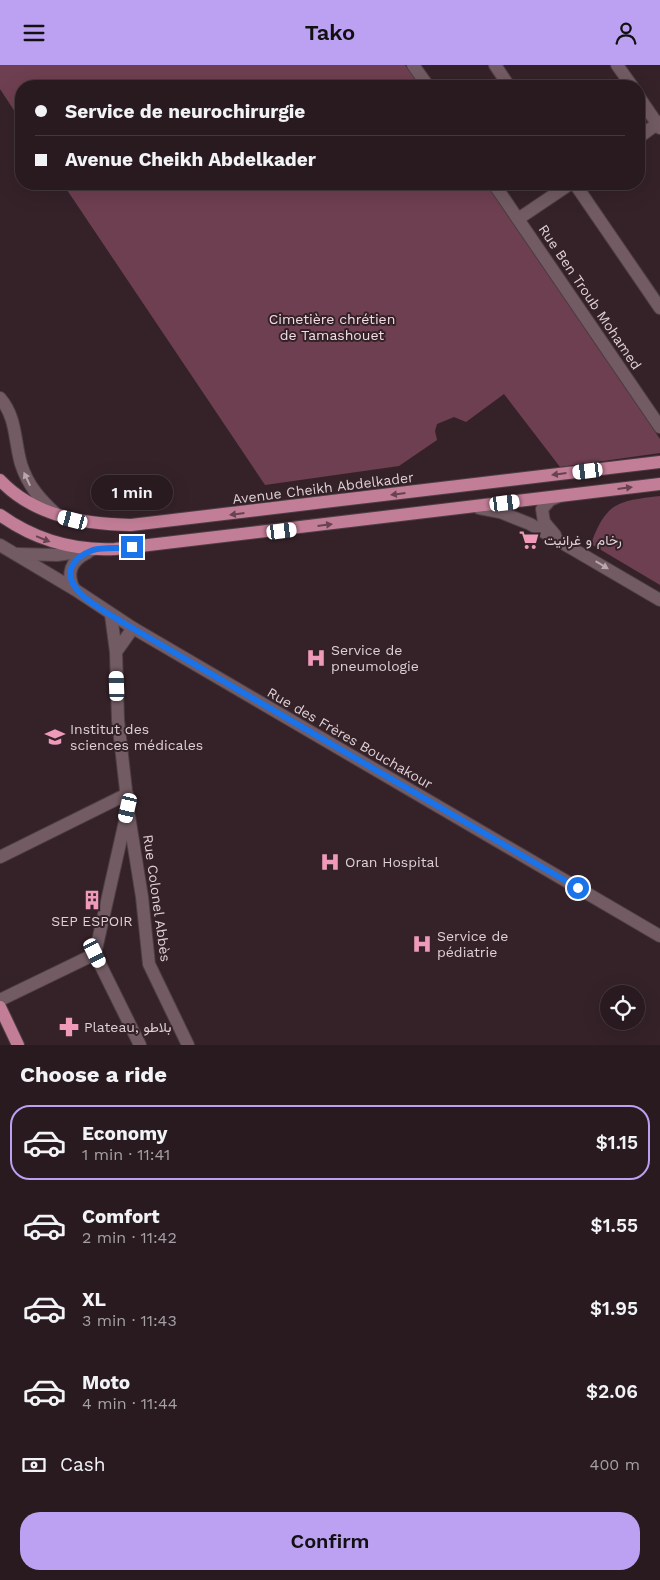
<!DOCTYPE html>
<html lang="en">
<head>
<meta charset="utf-8">
<style>
  body { margin:0; font-family:"Work Sans",Vazirmatn,sans-serif; background:#302328; color:#f1f3f6; height:100vh; display:flex; flex-direction:column; font-size:19px; white-space:nowrap }
  * { box-sizing:border-box; margin:0 }
  p { font-size:16px; color:#a5a1a4 }
  .icon { flex:none; width:28px; height:28px; fill:none; stroke:currentColor; stroke-width:2; stroke-linecap:round; stroke-linejoin:round }
  .map { position:relative; height:980px; overflow:hidden }
  .details { display:flex; flex-direction:column; background:#281a1f; flex:1 }
  .details>* { flex:none }
  .hud { position:absolute; left:15px; top:15px; width:630px; height:110px; border-radius:20px; box-shadow:0 5px 20px #0002,0 0 0 1px #44383d; display:grid; align-content:center; height:110px; padding:0 20px; background:#281a1f }
  .fabs { position:absolute; left:600px; top:920px; display:grid; gap:10px }
  .fabs a { display:grid; place-items:center; width:45px; height:45px; border-radius:50%; background:#281a1f; box-shadow:0 5px 20px #0002,0 0 0 1px #44383d; font-size:25px }
  .end { position:absolute; width:22px; height:22px; margin:-11px; border:6px solid #1a73e8; background:#fff; box-shadow:0 0 0 2px #fff }
  .from { border-radius:50% }
  .bubble { position:absolute; height:35px; border-radius:18px; background:#281a1f; box-shadow:0 5px 20px #0002,0 0 0 1px #44383d; font-size:16px; font-weight:600; line-height:35px; text-align:center }
  .car { position:absolute; width:15px; height:30px; margin:-15px -8px; border-radius:6px; box-shadow:0 0 4px 1px #0007; background:linear-gradient(#fff 24%,#345 0 40%,#fff 0 76%,#345 0 86%,#fff 0) }
  .hud b { display:flex; align-items:center; gap:18px; height:48px; font-size:19px }
  .hud b+b { border-top:1px solid #44383d }
  .hud i { width:12px; height:12px; background:#f1f3f6 }
  ul { padding:0; list-style:none }
  li { display:flex; align-items:center; gap:15px; height:75px; margin:0 10px 8px; padding:0 10px; border:2px solid transparent; border-radius:20px }
  li div { flex:1 }
  li b { display:block; font-size:19px }
  li em { font-style:normal; font-weight:600 }
  li.active { border-color:#bca0f2 }
  li>.icon { width:45px; height:45px; stroke-width:1.5 }
  h2 { padding:0 20px; font-size:22px; line-height:60px }
  .pay { display:flex; align-items:center; gap:12px; height:55px; padding:0 20px; font-size:19px }
  .pay p { margin-inline-start:auto }
  .cta { display:flex; gap:10px; margin-top:auto; padding:10px 20px }
  .cta a { flex:1; height:58px; border-radius:20px; background:#bca0f2; color:#111; font-size:20px; font-weight:600; line-height:58px; text-align:center }
  header { display:flex; justify-content:space-between; align-items:center; height:65px; padding:0 20px; background:#bca0f2; color:#111; font-size:22px; font-weight:600 }
  .map>svg:first-child { display:block }
  .green { fill:#6e3f50 }
  .lines { fill:none; stroke-linecap:round; stroke-linejoin:round }
  .minor-casing { stroke:#4e3e45; stroke-width:14 }
  .major-casing { stroke:#4e3e45; stroke-width:14 }
  .minor { stroke:#725b62; stroke-width:12 }
  .major { stroke:#c37e97; stroke-width:12 }
  .oneway { fill:#674250 }
  .oneway2 { fill:#b8a8ad }
  .route { stroke:#1a73e8; stroke-width:6 }
  .labels { text-anchor:middle; dominant-baseline:central; stroke-width:4; stroke-linejoin:round; paint-order:stroke }
  .street-label { font-size:14px; fill:#ded1d5; stroke:#352229 }
  .park-label { font-size:14px; fill:#f3dde4; stroke:#352229 }
  .poi-label { font-size:14px; fill:#ded1d5; stroke:#352229; text-anchor:start }
</style>
</head>
<body>
<header><svg class="icon" aria-label="menu" viewBox="0 0 24 24"><path d="M4 6h16M4 12h16M4 18h16"/></svg>Tako<svg class="icon" aria-label="person" viewBox="0 0 24 24"><circle cx="12" cy="8" r="4"/><path d="M4 21q1-7 8-7t8 7"/></svg></header>
<div class="map">
<svg width="660" height="980" viewBox="0 0 660 980">
  <rect width="100%" height="100%" fill="#352229"/>
  <!-- green -->
  <g class="green">
    <polygon points="0,0 405,0 420,21 21,21 21,56 0,24"/>
    <polygon points="63,119 486,119 660,374 660,388 560,402 504,329 466,357 454,352 437,359 435,366 437,375 399,401 265,420"/>
    <path d="M 660,431 L 660,520 L 591,479 C 606,437 618,436 660,431 Z"/>
  </g>
  <g class="lines">
    <defs>
      <g id="minor">
        <polyline points="413,0 428,21"/>
        <polyline points="495,0 509,21"/>
        <polyline points="617,0 632,21"/>
        <polyline points="639,32 660,63"/>
        <polyline points="639,72 660,57"/>
        <polyline points="494,119 660,362"/>
        <polyline points="575,119 660,243"/>
        <polyline points="518,154 570,119"/>
        <path d="M 0,333 C 17,353 14,375 21,399 C 28,421 40,434 56,449"/>
        <polyline points="479,443 500,447 530,459 660,535"/>
        <polyline points="555,470 544,457 542,444 550,435 560,431"/>
        <polyline points="0,480 74,524 133,563 660,871"/>
        <polyline points="17,489 57,490 92,485"/>
        <path d="M 74,524 C 66,508 71,496 87,488"/>
        <polyline points="116,587 133,563"/>
        <polyline points="129,751 142,832 149,899 188,980"/>
        <polyline points="0,792 127,729"/>
        <polyline points="95,889 128,743 118,655 116,587 111,550"/>
        <polyline points="95,889 140,980"/>
        <polyline points="0,935 95,889"/>
      </g>
      <g id="major">
        <path d="M 0,415 C 34,451 83,459 131,460 L 660,397"/>
        <path d="M 0,450 C 35,475 72,486 115,484 L 660,419"/>
        <polyline points="0,942 18,980"/>
      </g>
    </defs>
    <!-- minor casing -->
    <use href="#minor" class="minor-casing"/>
    <!-- major casing -->
    <use href="#major" class="major-casing"/>
    <!-- minor -->
    <use href="#minor" class="minor"/>
    <!-- major -->
    <use href="#major" class="major"/>
  </g>
  <!-- one-way arrows -->
  <defs><path id="oneway-solid" d="M-6-.8H1V-3.2L6.5 0L1 3.2V.8H-6Z" transform="scale(1.25)"/></defs>
  <g class="oneway">
    <use href="#oneway-solid" transform="translate(559 409) rotate(173)"/>
    <use href="#oneway-solid" transform="translate(625 423) rotate(-7)"/>
    <use href="#oneway-solid" transform="translate(398 429) rotate(173)"/>
    <use href="#oneway-solid" transform="translate(237 449) rotate(173)"/>
    <use href="#oneway-solid" transform="translate(325 460) rotate(-7)"/>
    <use href="#oneway-solid" transform="translate(43 474) rotate(22)"/>
  </g>
  <g class="oneway2">
    <use href="#oneway-solid" transform="translate(27 414) rotate(-115)"/>
    <use href="#oneway-solid" transform="translate(602 500) rotate(31)"/>
  </g>
  <g class="lines">
    <!-- route -->
    <path class="route" d="M 132,482 C 120,484 105,482 93,485 C 85,488 76,493 72,501 C 61,525 105,546 122,557 L 578,823"/>
  </g>
  <!-- icons -->
  <defs>
    <symbol id="supermarket-bare" viewBox="-9 -9 18 18"><path d="M-6-5.5h2.5l.6 2H6L4.5 2H-2.5L-4.4-4H-6ZM-1.5 3.2a1.3 1.3 0 1 0 .1 0ZM3 3.2a1.3 1.3 0 1 0 .1 0Z" fill="#ef9ab9" stroke="#352229" stroke-width="2.5" paint-order="stroke"/></symbol>
    <symbol id="hospital-bare" viewBox="-9 -9 18 18"><path d="M-5-5h3v3.5h4V-5h3V5h-3V1.5h-4V5h-3Z" fill="#ef9ab9" stroke="#352229" stroke-width="2.5" paint-order="stroke"/></symbol>
    <symbol id="university-bare" viewBox="-9 -9 18 18"><path d="M0-5L7-2L0 1L-7-2ZM-4 1L0 2.5L4 1V4Q0 6-4 4Z" fill="#ef9ab9" stroke="#352229" stroke-width="2.5" paint-order="stroke"/></symbol>
    <symbol id="building-bare" viewBox="-9 -9 18 18"><path d="M-4-6H4V6H1V3H-1V6H-4ZM-2.5-4.3h1.7v1.8h-1.7ZM.8-4.3h1.7v1.8H.8ZM-2.5-1h1.7V.8h-1.7ZM.8-1h1.7V.8H.8Z" fill="#ef9ab9" stroke="#352229" stroke-width="2.5" paint-order="stroke"/></symbol>
    <symbol id="pharmacy-bare" viewBox="-9 -9 18 18"><path d="M-2-6h4v4h4v4h-4v4h-4v-4h-4v-4h4Z" fill="#ef9ab9" stroke="#352229" stroke-width="2.5" paint-order="stroke"/></symbol>
  </defs>
  <g fill-rule="evenodd">
    <use href="#supermarket-bare" x="515" y="461" width="28" height="28"/>
    <use href="#hospital-bare" x="302" y="579" width="28" height="28"/>
    <use href="#university-bare" x="41" y="658" width="28" height="28"/>
    <use href="#hospital-bare" x="316" y="783" width="28" height="28"/>
    <use href="#building-bare" x="78" y="821" width="28" height="28"/>
    <use href="#hospital-bare" x="408" y="865" width="28" height="28"/>
    <use href="#pharmacy-bare" x="55" y="948" width="28" height="28"/>
  </g>
  <g class="labels">
    <!-- street labels -->
    <g class="street-label">
      <text transform="translate(590 232) rotate(56)">Rue Ben Troub Mohamed</text>
      <text transform="translate(323 423) rotate(-7)">Avenue Cheikh Abdelkader</text>
      <text transform="translate(350 673) rotate(30)">Rue des Frères Bouchakour</text>
      <text transform="translate(157 833) rotate(82)">Rue Colonel Abbès</text>
    </g>
    <!-- park labels -->
    <g class="park-label">
      <text x="332" y="254">Cimetière chrétien<tspan x="332" dy="16">de Tamashouet</tspan></text>
    </g>
    <!-- poi labels -->
    <g class="poi-label">
      <text x="544" y="475">رخام و غرانيت</text>
      <text x="331" y="585">Service de<tspan x="331" dy="16">pneumologie</tspan></text>
      <text x="70" y="664">Institut des<tspan x="70" dy="16">sciences médicales</tspan></text>
      <text x="345" y="797">Oran Hospital</text>
      <text x="92" y="856" text-anchor="middle">SEP ESPOIR</text>
      <text x="437" y="871">Service de<tspan x="437" dy="16">pédiatrie</tspan></text>
      <text x="84" y="962">Plateau, بلاطو</text>
    </g>
  </g>
</svg>
<div class="fabs">
<a><svg class="icon" aria-label="locate" viewBox="0 0 24 24"><circle cx="12" cy="12" r="6"/><path d="M12 2v4M12 18v4M2 12h4M18 12h4"/></svg></a>
</div>
<i class="end from" style="left:578px;top:823px"></i>
<i class="end" style="left:132px;top:482px"></i>
<div class="bubble" style="left:91px;top:410px;width:82px">1 min</div>
<i class="car" style="left:588px;top:406px;rotate:263deg"></i>
<i class="car" style="left:505px;top:438px;rotate:83deg"></i>
<i class="car" style="left:73px;top:455px;rotate:285deg"></i>
<i class="car" style="left:282px;top:466px;rotate:83deg"></i>
<i class="car" style="left:117px;top:621px;rotate:358deg"></i>
<i class="car" style="left:128px;top:743px;rotate:193deg"></i>
<i class="car" style="left:95px;top:888px;rotate:154deg"></i>
<div class="hud">
<b><i class="from"></i>Service de neurochirurgie</b>
<b><i></i>Avenue Cheikh Abdelkader</b>
</div>
</div>
<section class="details">
<h2>Choose a ride</h2>
<ul>
<li class="active"><svg class="icon" aria-label="car" viewBox="0 0 24 24"><path d="M5 17H2v-5l4-1 3-4h7l3 4 3 1v5h-3M9 17h6M6 11h13"/><circle cx="7" cy="17" r="2"/><circle cx="17" cy="17" r="2"/></svg><div><b>Economy</b><p>1 min · 11:41</p></div><em>$1.15</em></li>
<li><svg class="icon" aria-label="car" viewBox="0 0 24 24"><path d="M5 17H2v-5l4-1 3-4h7l3 4 3 1v5h-3M9 17h6M6 11h13"/><circle cx="7" cy="17" r="2"/><circle cx="17" cy="17" r="2"/></svg><div><b>Comfort</b><p>2 min · 11:42</p></div><em>$1.55</em></li>
<li><svg class="icon" aria-label="car" viewBox="0 0 24 24"><path d="M5 17H2v-5l4-1 3-4h7l3 4 3 1v5h-3M9 17h6M6 11h13"/><circle cx="7" cy="17" r="2"/><circle cx="17" cy="17" r="2"/></svg><div><b>XL</b><p>3 min · 11:43</p></div><em>$1.95</em></li>
<li><svg class="icon" aria-label="car" viewBox="0 0 24 24"><path d="M5 17H2v-5l4-1 3-4h7l3 4 3 1v5h-3M9 17h6M6 11h13"/><circle cx="7" cy="17" r="2"/><circle cx="17" cy="17" r="2"/></svg><div><b>Moto</b><p>4 min · 11:44</p></div><em>$2.06</em></li>
</ul>
<div class="pay"><svg class="icon" aria-label="cash" viewBox="0 0 24 24"><path d="M3 7h18v10H3z"/><circle cx="12" cy="12" r="2"/></svg>Cash<p>400 m</p></div>
<div class="cta"><a>Confirm</a></div>
</section>
</body>
</html>
